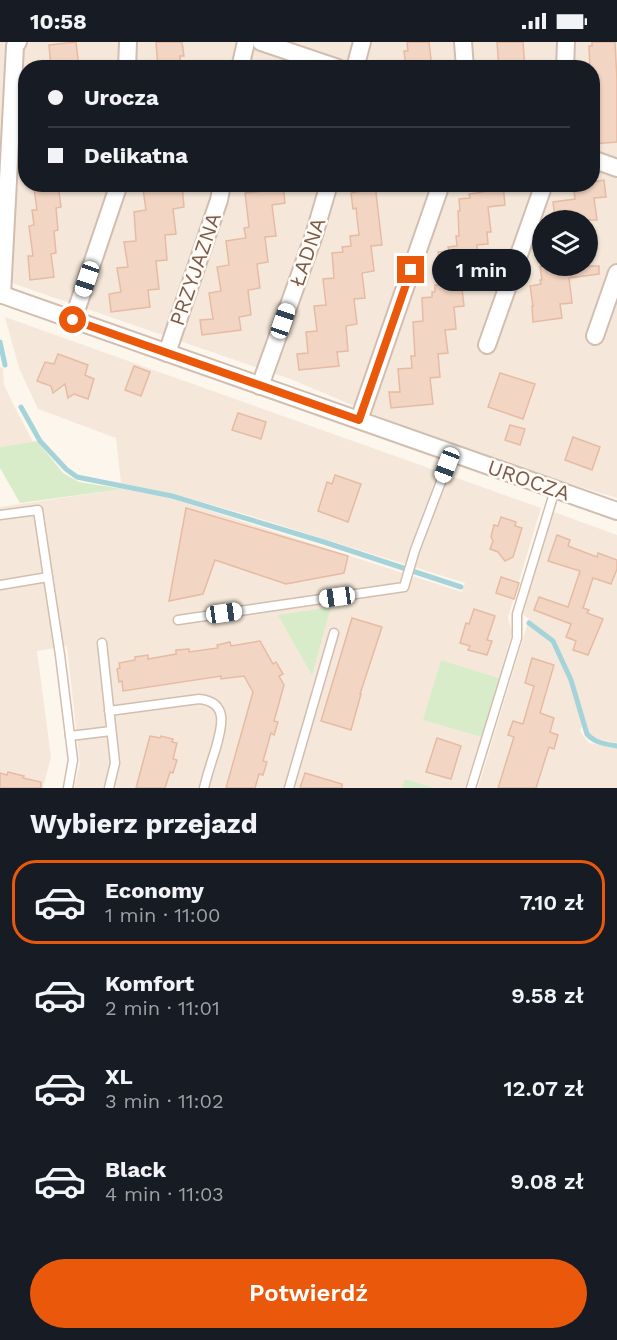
<!DOCTYPE html>
<html lang="pl">
<head>
<meta charset="utf-8">
<style>
  body { margin:0; font-family:"Work Sans",sans-serif; background:#20242c; color:#f1f3f6; height:100vh; display:flex; flex-direction:column; font-size:22px; white-space:nowrap }
  * { box-sizing:border-box; margin:0 }
  p { font-size:20px; color:#9ea1a6 }
  .icon { flex:none; width:33px; height:33px; fill:none; stroke:currentColor; stroke-width:2; stroke-linecap:round; stroke-linejoin:round }
  .map { position:relative; height:746px; overflow:hidden }
  .drawer { display:flex; flex-direction:column; background:#171b24; flex:1 }
  .drawer>* { flex:none }
  .guide { position:absolute; left:18px; top:18px; width:582px; height:132px; border-radius:24px; box-shadow:0 2px 4px #0004; display:grid; align-content:center; height:132px; padding:0 30px; background:#171b24 }
  .fabs { position:absolute; left:532px; top:168px; display:grid; gap:12px }
  .fabs a { display:grid; place-items:center; width:66px; height:66px; border-radius:50%; background:#171b24; box-shadow:0 2px 4px #0004; font-size:30px }
  .end { position:absolute; width:27px; height:27px; margin:-14px; border:8px solid #ea580c; background:#fff; box-shadow:0 0 0 3px #fff }
  .from { border-radius:50% }
  .bubble { position:absolute; height:42px; border-radius:21px; background:#171b24; box-shadow:0 2px 4px #0004; font-size:20px; font-weight:600; line-height:42px; text-align:center }
  .car { position:absolute; width:18px; height:36px; margin:-18px -9px; border-radius:8px; box-shadow:0 0 4px 2px #0007; background:linear-gradient(#fff 24%,#345 0 40%,#fff 0 76%,#345 0 86%,#fff 0) }
  .guide b { display:flex; align-items:center; gap:21px; height:57px; font-size:22px }
  .guide b+b { border-top:2px solid #363941 }
  .guide i { width:15px; height:15px; background:#f1f3f6 }
  ul { padding:0; list-style:none }
  li { display:flex; align-items:center; gap:18px; height:84px; margin:0 12px 9px; padding:0 18px; border:3px solid transparent; border-radius:24px }
  li div { flex:1 }
  li b { display:block; font-size:22px }
  li em { font-style:normal; font-weight:600 }
  li.on { border-color:#ea580c }
  li>.icon { width:54px; height:54px; stroke-width:1.5 }
  h2 { padding:0 30px; font-size:27px; line-height:72px }
  .action { display:flex; gap:12px; margin-top:auto; padding:12px 30px }
  .action a { flex:1; height:69px; border-radius:36px; background:#ea580c; color:#fff; font-size:24px; font-weight:600; line-height:69px; text-align:center }
  .status { display:flex; justify-content:space-between; align-items:center; height:42px; padding:0 30px; background:#171b24; direction:ltr }
  .status svg { height:16px; fill:currentColor }
  .map>svg:first-child { display:block }
  .residential { fill:#f5e8da; fill-rule:evenodd }
  .green { fill:#d8ecc9 }
  .lines { fill:none; stroke-linecap:round; stroke-linejoin:round }
  .stream { stroke:#a5d3da; stroke-width:5 }
  .building { fill:#f3d5c3; stroke:#e6bba3; stroke-width:1.5 }
  .service-casing { stroke:#d1beb0; stroke-width:11 }
  .minor-casing { stroke:#d1beb0; stroke-width:20 }
  .service { stroke:#fff; stroke-width:8 }
  .minor { stroke:#fff; stroke-width:16 }
  .route { stroke:#ea580c; stroke-width:8 }
  .labels { text-anchor:middle; dominant-baseline:central; stroke-width:5; stroke-linejoin:round; paint-order:stroke }
  .street-label { font-size:21px; fill:#7a5c4d; stroke:#fffaf3 }
</style>
</head>
<body>
<div class="status"><b>10:58</b><svg viewBox="0 0 49 12"><path d="M0 12V9h3v3zM5 12V6h3v6zM10 12V3h3v9zM15 12V0h3v12zM26 1h20v11H26zM47 4h2v5h-2z"/></svg></div>
<div class="map">
<svg width="617" height="746" viewBox="0 0 617 746">
  <rect width="100%" height="100%" fill="#fdf6ec"/>
  <!-- residential -->
  <g class="residential">
    <path d="M 0,0 L 617,0 L 617,456 L 460,409 L 293,338 L 0,237 ZM 26,26 L 592,26 L 592,142 L 26,142 ZM 543,178 L 588,178 L 588,224 L 543,224 Z"/>
    <polygon points="5,275 541,466 508,576 512,590 499,636 441,618 424,678 481,695 465,746 435,746 405,737 402,746 74,746 80,722 67,604 37,609 51,715 43,746 0,746 0,465 123,447 170,456 462,550 465,541 248,473 174,452 121,441 116,396 38,367 19,326"/>
    <polygon points="0,325 3,326 4,343 14,364 33,400 0,405"/>
    <polygon points="554,470 617,493 617,701 595,697 589,692 585,677 580,689 589,701 617,706 617,746 478,746 529,577 521,571"/>
  </g>
  <!-- green -->
  <g class="green">
    <polygon points="37,399 63,431 79,440 123,447 20,461 0,426 0,405"/>
    <polygon points="331,565 312,633 278,573"/>
    <polygon points="441,618 499,636 481,695 423,678"/>
    <polygon points="405,737 435,746 402,746"/>
  </g>
  <g class="lines">
    <!-- stream -->
    <g class="stream">
      <polyline points="0,300 5,323"/>
      <polyline points="21,365 40,399 66,427 77,435 172,454 324,500 461,545"/>
      <path d="M 529,581 L 553,599 L 571,638 L 587,692 C 595,701 605,702 617,704"/>
    </g>
  </g>
  <!-- building -->
  <g class="building">
    <polygon points="76,0 79,26 51,26 49,3"/>
    <polygon points="156,0 182,0 184,14 180,14 181,26 158,26"/>
    <polygon points="407,0 429,0 432,26 406,26 404,9 408,9"/>
    <polygon points="497,0 523,0 525,26 499,26"/>
    <polygon points="592,0 615,0 617,39 617,100 592,102 592,26 590,26 589,4 592,4"/>
    <polygon points="604,138 606,155 594,156 597,178 566,178 566,175 555,176 553,160 575,157 573,142 592,142 592,140"/>
    <polygon points="39,142 58,142 61,165 56,166 58,188 54,189 56,211 51,212 54,235 30,238 28,214 33,214 29,184 34,183 32,168 37,168 34,146 39,145"/>
    <polygon points="151,142 182,142 184,165 173,167 176,192 165,193 167,218 156,219 159,247 148,248 150,265 111,270 109,252 121,250 117,226 128,225 124,200 136,199 134,170 146,168 143,147 151,146"/>
    <polygon points="264,142 283,142 285,161 272,163 276,194 265,195 268,220 257,222 260,246 248,248 251,273 239,275 241,288 202,293 200,278 213,277 209,251 221,249 217,225 229,223 226,199 246,196 244,186 249,185 245,151 264,149"/>
    <polygon points="360,142 375,142 382,203 371,204 374,229 362,231 365,256 354,257 357,282 346,284 348,309 337,310 339,324 299,328 297,312 308,311 306,290 317,289 314,264 326,263 323,237 334,236 332,211 343,210 342,205 351,204 350,194 359,193 356,166 353,167 351,151 361,149"/>
    <polygon points="482,142 503,142 505,163 488,165 491,190 487,190 488,202 477,203 478,218 459,220 464,264 454,265 456,287 445,288 448,311 438,312 440,335 430,336 433,362 391,366 389,350 400,350 398,327 412,326 411,314 415,314 413,280 423,279 422,256 432,255 432,250 435,250 435,243 442,243 438,210 449,209 448,205 457,204 456,194 459,194 458,169 460,169 459,157 470,156 469,152 483,150"/>
    <polygon points="540,224 599,224 599,232 569,236 572,261 560,262 562,276 533,280 532,264 533,264 530,244 541,242 540,238 542,238"/>
    <polygon points="58,312 88,323 85,333 94,337 88,357 74,352 68,356 65,342 53,351 51,344 37,339 45,320 54,322"/>
    <polygon points="134,324 150,330 141,354 125,348"/>
    <polygon points="500,331 535,342 523,377 488,365"/>
    <polygon points="238,371 266,380 261,397 232,388"/>
    <polygon points="510,383 525,387 520,403 505,398"/>
    <polygon points="573,395 600,405 592,428 565,418"/>
    <polygon points="335,433 361,442 348,480 318,469 327,440 332,442"/>
    <polygon points="186,466 348,514 344,531 286,542 215,518 203,552 169,559"/>
    <polygon points="501,475 516,480 515,484 522,486 513,515 505,519 498,510 490,507 493,499 491,495 494,483 498,484"/>
    <polygon points="557,493 570,498 568,504 597,515 598,511 617,518 617,527 611,542 593,536 583,566 589,568 587,571 603,577 588,613 573,608 576,599 566,595 571,582 534,568 539,555 568,565 580,529 548,519"/>
    <polygon points="501,535 519,541 514,557 496,551"/>
    <polygon points="474,567 495,574 487,598 492,599 487,613 468,608 470,604 460,601 466,581 469,582"/>
    <polygon points="352,576 382,585 360,652 361,652 351,688 321,679"/>
    <polygon points="260,599 273,622 276,620 283,632 279,634 284,643 274,679 278,680 274,693 271,691 263,719 267,720 263,733 259,732 255,746 226,746 253,650 244,634 221,637 221,634 123,649 122,639 119,640 117,627 120,626 119,621 135,618 135,615 148,613 148,617 176,612 176,608 189,607 189,610 218,606 217,603 230,600 231,604"/>
    <polygon points="532,616 554,623 540,671 554,676 550,690 558,693 554,707 549,705 536,746 498,746 514,695 508,693 513,679 523,682 534,644 525,641"/>
    <polygon points="150,694 160,696 161,694 173,697 172,700 177,701 173,717 177,718 173,731 170,730 165,746 136,746"/>
    <polygon points="437,696 461,704 451,737 426,730"/>
    <polygon points="8,730 24,734 23,736 41,740 41,746 0,746 0,731 7,733"/>
    <polygon points="305,731 342,742 342,746 300,746"/>
  </g>
  <g class="lines">
    <defs>
      <g id="service">
        <polyline points="0,473 38,468 48,535"/>
        <polyline points="0,543 48,535 60,613 73,718 68,746"/>
        <polyline points="178,578 404,545 415,508 452,411"/>
        <polyline points="102,601 115,721 109,746"/>
        <path d="M 109,669 L 199,657 C 231,660 221,688 215,709 C 211,721 207,734 204,746"/>
        <polyline points="70,694 111,689"/>
        <polyline points="289,746 334,591"/>
        <polyline points="471,746 517,596 517,572 555,448"/>
      </g>
      <g id="minor">
        <polyline points="261,0 338,26"/>
        <polyline points="463,0 465,26"/>
        <polyline points="127,26 128,0"/>
        <polyline points="240,26 246,0"/>
        <polyline points="355,26 362,0"/>
        <polyline points="565,26 566,0"/>
        <polyline points="592,117 617,126"/>
        <polyline points="0,252 617,469"/>
        <polyline points="2,253 15,4 18,0"/>
        <polyline points="73,278 119,142"/>
        <polyline points="595,294 617,231"/>
        <polyline points="487,303 544,142"/>
        <polyline points="167,311 219,158 222,142"/>
        <polyline points="260,344 314,193 329,142"/>
        <polyline points="359,378 441,142"/>
      </g>
    </defs>
    <!-- service casing -->
    <use href="#service" class="service-casing"/>
    <!-- minor casing -->
    <use href="#minor" class="minor-casing"/>
    <!-- service -->
    <use href="#service" class="service"/>
    <!-- minor -->
    <use href="#minor" class="minor"/>
  </g>
  <g class="lines">
    <!-- route -->
    <polyline class="route" points="73,278 359,378 411,228"/>
  </g>
  <g class="labels">
    <!-- street labels -->
    <g class="street-label">
      <text transform="translate(307 210) rotate(-71)">ŁADNA</text>
      <text transform="translate(195 227) rotate(-71)">PRZYJAZNA</text>
      <text transform="translate(529 438) rotate(19)">UROCZA</text>
    </g>
  </g>
</svg>
<div class="fabs">
<a><svg class="icon" aria-label="layers" viewBox="0 0 24 24"><path d="M12 4l9 5-9 5-9-5zM3 14l9 5 9-5"/></svg></a>
</div>
<i class="end from" style="left:73px;top:278px"></i>
<i class="end" style="left:411px;top:228px"></i>
<div class="bubble" style="left:432px;top:207px;width:99px">1 min</div>
<i class="car" style="left:87px;top:237px;rotate:199deg"></i>
<i class="car" style="left:283px;top:279px;rotate:19deg"></i>
<i class="car" style="left:447px;top:423px;rotate:201deg"></i>
<i class="car" style="left:337px;top:555px;rotate:262deg"></i>
<i class="car" style="left:224px;top:571px;rotate:82deg"></i>
<div class="guide">
<b><i class="from"></i>Urocza</b>
<b><i></i>Delikatna</b>
</div>
</div>
<section class="drawer">
<h2>Wybierz przejazd</h2>
<ul>
<li class="on"><svg class="icon" aria-label="car" viewBox="0 0 24 24"><path d="M5 17H2v-5l4-1 3-4h7l3 4 3 1v5h-3M9 17h6M6 11h13"/><circle cx="7" cy="17" r="2"/><circle cx="17" cy="17" r="2"/></svg><div><b>Economy</b><p>1 min · 11:00</p></div><em>7.10 zł</em></li>
<li><svg class="icon" aria-label="car" viewBox="0 0 24 24"><path d="M5 17H2v-5l4-1 3-4h7l3 4 3 1v5h-3M9 17h6M6 11h13"/><circle cx="7" cy="17" r="2"/><circle cx="17" cy="17" r="2"/></svg><div><b>Komfort</b><p>2 min · 11:01</p></div><em>9.58 zł</em></li>
<li><svg class="icon" aria-label="car" viewBox="0 0 24 24"><path d="M5 17H2v-5l4-1 3-4h7l3 4 3 1v5h-3M9 17h6M6 11h13"/><circle cx="7" cy="17" r="2"/><circle cx="17" cy="17" r="2"/></svg><div><b>XL</b><p>3 min · 11:02</p></div><em>12.07 zł</em></li>
<li><svg class="icon" aria-label="car" viewBox="0 0 24 24"><path d="M5 17H2v-5l4-1 3-4h7l3 4 3 1v5h-3M9 17h6M6 11h13"/><circle cx="7" cy="17" r="2"/><circle cx="17" cy="17" r="2"/></svg><div><b>Black</b><p>4 min · 11:03</p></div><em>9.08 zł</em></li>
</ul>
<div class="action"><a>Potwierdź</a></div>
</section>
</body>
</html>
